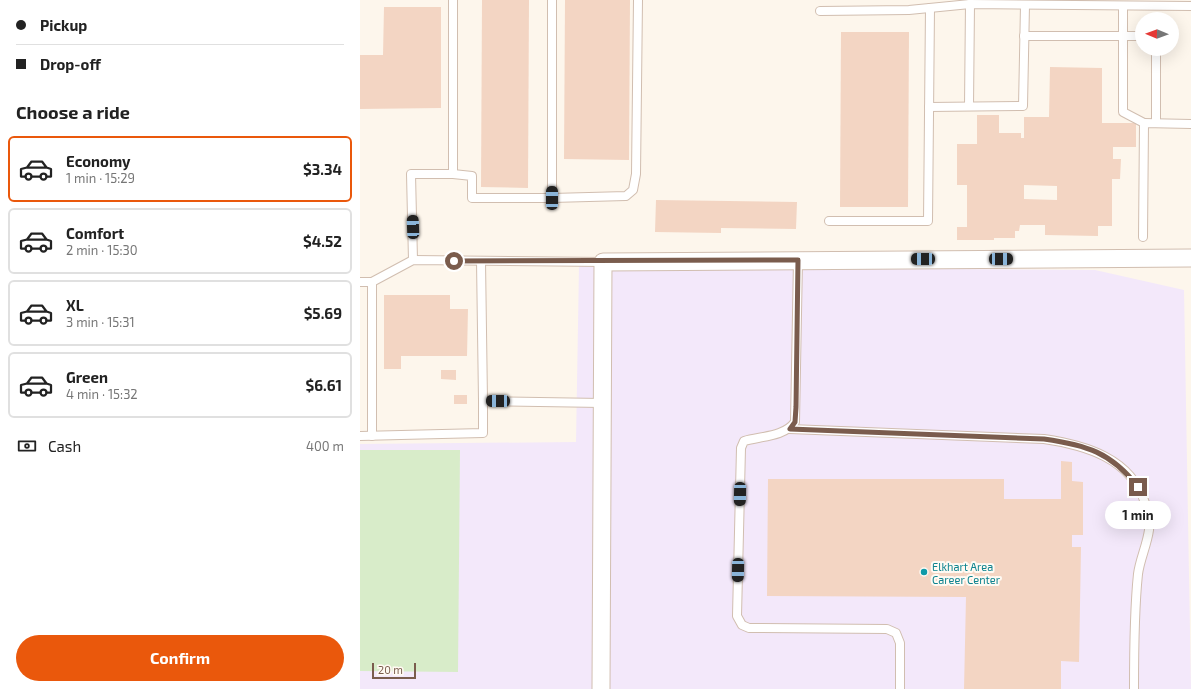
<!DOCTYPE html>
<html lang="en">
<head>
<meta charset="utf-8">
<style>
  body { margin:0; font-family:"Exo 2",sans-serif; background:#f2f2f2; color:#222; height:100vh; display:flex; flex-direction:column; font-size:15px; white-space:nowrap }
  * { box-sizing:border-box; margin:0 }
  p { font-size:13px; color:#767676 }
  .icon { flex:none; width:22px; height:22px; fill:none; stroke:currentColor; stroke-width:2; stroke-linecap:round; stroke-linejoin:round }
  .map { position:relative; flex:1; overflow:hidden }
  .panel { display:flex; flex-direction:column; background:#fff; width:360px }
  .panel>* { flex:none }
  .top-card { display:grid; align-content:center; height:88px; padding:0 16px; background:#fff }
  .needle { width:26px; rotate:271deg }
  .buttons { position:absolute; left:775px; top:12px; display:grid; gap:8px }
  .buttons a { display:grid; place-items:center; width:44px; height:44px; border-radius:50%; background:#fff; box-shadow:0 4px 16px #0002; font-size:20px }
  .scale { position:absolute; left:12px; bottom:10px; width:44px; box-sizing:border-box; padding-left:4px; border:2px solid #7a5c4d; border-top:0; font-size:11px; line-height:14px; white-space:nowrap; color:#7a5c4d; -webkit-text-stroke:3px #fffaf3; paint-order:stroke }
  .end { position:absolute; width:18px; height:18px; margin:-9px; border:5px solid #7a5c4d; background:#fff; box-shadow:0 0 0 2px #fff }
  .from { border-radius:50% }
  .bubble { position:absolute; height:28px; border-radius:14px; background:#fff; box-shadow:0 4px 16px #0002; font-size:13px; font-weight:700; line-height:28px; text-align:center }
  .car { position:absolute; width:12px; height:24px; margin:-12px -6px; border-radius:5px; box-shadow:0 0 3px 1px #0007; background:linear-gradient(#222 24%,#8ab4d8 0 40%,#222 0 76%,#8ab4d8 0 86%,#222 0) }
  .top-card b { display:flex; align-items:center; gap:14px; height:38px; font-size:15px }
  .top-card b+b { border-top:1px solid #e0e0e0 }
  .top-card i { width:10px; height:10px; background:#222 }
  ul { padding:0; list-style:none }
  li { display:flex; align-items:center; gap:12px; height:66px; margin:0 8px 6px; padding:0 8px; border:2px solid #e0e0e0; border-radius:6px }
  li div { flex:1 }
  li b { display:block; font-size:15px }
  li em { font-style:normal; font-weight:700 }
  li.on { border-color:#ea580c }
  li>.icon { width:36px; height:36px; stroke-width:1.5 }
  h2 { padding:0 16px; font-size:18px; line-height:48px }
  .pay { display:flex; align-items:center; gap:10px; height:44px; padding:0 16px; font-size:15px }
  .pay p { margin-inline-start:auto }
  .primary-button { display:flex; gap:8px; margin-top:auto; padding:8px 16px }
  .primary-button a { flex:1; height:46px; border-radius:24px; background:#ea580c; color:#fff; font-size:16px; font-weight:700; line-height:46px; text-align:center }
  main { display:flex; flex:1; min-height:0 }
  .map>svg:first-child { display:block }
  .education { fill:#f3e8fa }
  .green { fill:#d8ecc9 }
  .building { fill:#f3d5c3; fill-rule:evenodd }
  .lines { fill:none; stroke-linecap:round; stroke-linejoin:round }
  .lane-casing { stroke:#d1beb0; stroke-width:10 }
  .street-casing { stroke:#d1beb0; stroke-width:19 }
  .lane { stroke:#fff; stroke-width:8 }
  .street { stroke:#fff; stroke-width:17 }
  .route { stroke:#7a5c4d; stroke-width:5 }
  .culture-dot { fill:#0f9aa8; stroke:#fffaf3; stroke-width:1.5 }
  .labels { text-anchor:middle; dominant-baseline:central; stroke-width:4; stroke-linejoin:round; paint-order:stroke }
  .culture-label { font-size:11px; fill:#0d838f; stroke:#fffaf3; text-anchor:start }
</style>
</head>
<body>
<main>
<section class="panel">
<div class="top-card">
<b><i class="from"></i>Pickup</b>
<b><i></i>Drop-off</b>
</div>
<h2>Choose a ride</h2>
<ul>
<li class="on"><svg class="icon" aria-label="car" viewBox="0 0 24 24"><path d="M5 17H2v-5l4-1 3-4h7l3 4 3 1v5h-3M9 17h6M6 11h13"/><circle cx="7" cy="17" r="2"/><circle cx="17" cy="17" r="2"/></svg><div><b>Economy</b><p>1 min · 15:29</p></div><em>$3.34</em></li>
<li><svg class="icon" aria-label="car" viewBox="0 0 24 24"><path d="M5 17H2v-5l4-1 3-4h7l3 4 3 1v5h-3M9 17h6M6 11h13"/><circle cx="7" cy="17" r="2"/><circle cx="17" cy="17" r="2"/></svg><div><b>Comfort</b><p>2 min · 15:30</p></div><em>$4.52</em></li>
<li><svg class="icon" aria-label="car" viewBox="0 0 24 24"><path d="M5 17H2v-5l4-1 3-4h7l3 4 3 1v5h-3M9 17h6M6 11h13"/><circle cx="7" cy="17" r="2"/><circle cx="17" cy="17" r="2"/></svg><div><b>XL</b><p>3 min · 15:31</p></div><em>$5.69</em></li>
<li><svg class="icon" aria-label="car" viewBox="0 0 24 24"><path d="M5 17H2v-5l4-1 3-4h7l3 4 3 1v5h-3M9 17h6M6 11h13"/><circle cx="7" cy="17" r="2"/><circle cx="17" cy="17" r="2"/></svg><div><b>Green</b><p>4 min · 15:32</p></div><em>$6.61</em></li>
</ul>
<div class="pay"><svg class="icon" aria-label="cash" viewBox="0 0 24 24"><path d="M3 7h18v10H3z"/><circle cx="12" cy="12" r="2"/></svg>Cash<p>400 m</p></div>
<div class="primary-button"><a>Confirm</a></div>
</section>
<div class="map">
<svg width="831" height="689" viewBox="0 0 831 689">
  <rect width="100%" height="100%" fill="#fdf6ec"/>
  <!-- education -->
  <polygon class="education" points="219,266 735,270 824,290 831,689 0,689 0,444 216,442"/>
  <!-- green -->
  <polygon class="green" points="0,450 100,450 98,672 0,671"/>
  <!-- building -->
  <g class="building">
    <polygon points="122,0 169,0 168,188 121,187"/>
    <polygon points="205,0 270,0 269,160 204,159"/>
    <polygon points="24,7 81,7 81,108 0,109 0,55 23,55"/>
    <polygon points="481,32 549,32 548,207 480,207"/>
    <path d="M 690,67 L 742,68 L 742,123 L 776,123 L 776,147 L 753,147 L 753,159 L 761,159 L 760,179 L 752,179 L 752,226 L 738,226 L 738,236 L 685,235 L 685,225 L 660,225 L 659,231 L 655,231 L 655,238 L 634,238 L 634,240 L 597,240 L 597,227 L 607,227 L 607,185 L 597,185 L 597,144 L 617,144 L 617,115 L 639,115 L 639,133 L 661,133 L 661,138 L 664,138 L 664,117 L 689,117 ZM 664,185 L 697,186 L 697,200 L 664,199 Z"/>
    <polygon points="296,200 437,202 436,229 361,228 361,233 295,232"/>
    <polygon points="24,295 90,295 90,309 108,309 107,356 41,356 41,369 24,369"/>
    <polygon points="81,370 96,370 96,380 81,379"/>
    <rect x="94" y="395" width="13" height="9"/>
    <polygon points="701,461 712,462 712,481 723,482 723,535 712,535 712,547 721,547 719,662 701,661 701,689 604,689 606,597 407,596 408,479 644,479 644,499 701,499"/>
  </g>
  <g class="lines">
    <defs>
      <g id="lane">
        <polyline points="763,6 763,112 784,123"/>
        <polyline points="460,11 549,10 610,4 831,6"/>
        <polyline points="664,36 782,36"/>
        <polyline points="796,49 796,123"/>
        <polyline points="609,106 610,4"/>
        <polyline points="569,107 663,106 665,5"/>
        <polyline points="93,174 112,176 112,198 192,198 192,0"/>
        <polyline points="192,198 266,196 273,190 276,174 278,0"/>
        <polyline points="469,221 568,221 570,8"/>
        <polyline points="783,237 784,123 831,124"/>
        <polyline points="53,260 51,174 93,174 93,0"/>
        <path d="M 438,260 L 435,422 C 424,437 401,436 384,441 L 381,448 L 377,616 L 382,625 L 389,628 L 527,629 L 536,633 L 540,643 L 540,689"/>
        <polyline points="121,261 123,401"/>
        <polyline points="0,282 12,282 53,260 243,262"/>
        <path d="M 430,429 L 684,439 C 725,445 771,458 785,503 C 788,512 790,521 789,530 C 787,545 780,559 778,574 C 774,612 774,651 774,689"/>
        <polyline points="0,436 123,433 123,401 242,403"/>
        <polyline points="12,436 12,282"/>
      </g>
      <polyline id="street" points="241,689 243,262 831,258"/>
    </defs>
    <!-- lane casing -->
    <use href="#lane" class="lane-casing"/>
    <!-- street casing -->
    <use href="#street" class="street-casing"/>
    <!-- lane -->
    <use href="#lane" class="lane"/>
    <!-- street -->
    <use href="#street" class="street"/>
  </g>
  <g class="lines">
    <!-- route -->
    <path class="route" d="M 94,261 L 438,260 L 436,407 L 435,422 L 430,429 L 684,439 C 726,445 751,452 778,487"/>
  </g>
  <!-- markers -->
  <circle class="culture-dot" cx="564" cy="572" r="4"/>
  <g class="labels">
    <!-- culture labels -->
    <g class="culture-label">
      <text x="572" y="566">Elkhart Area<tspan x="572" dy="13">Career Center</tspan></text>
    </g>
  </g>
</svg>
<div class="buttons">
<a><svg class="needle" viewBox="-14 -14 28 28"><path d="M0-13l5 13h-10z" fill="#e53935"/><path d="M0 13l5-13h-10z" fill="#767676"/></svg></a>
</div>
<div class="scale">20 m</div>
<i class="end from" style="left:94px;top:261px"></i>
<i class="end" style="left:778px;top:487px"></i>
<div class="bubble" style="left:745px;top:501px;width:66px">1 min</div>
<i class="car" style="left:192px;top:198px;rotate:0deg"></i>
<i class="car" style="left:53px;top:227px;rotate:358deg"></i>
<i class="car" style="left:563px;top:259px;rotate:270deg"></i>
<i class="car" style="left:641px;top:259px;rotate:90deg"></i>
<i class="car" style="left:138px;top:401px;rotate:271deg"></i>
<i class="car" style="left:380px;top:494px;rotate:181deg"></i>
<i class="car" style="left:378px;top:570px;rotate:181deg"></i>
</div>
</main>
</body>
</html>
